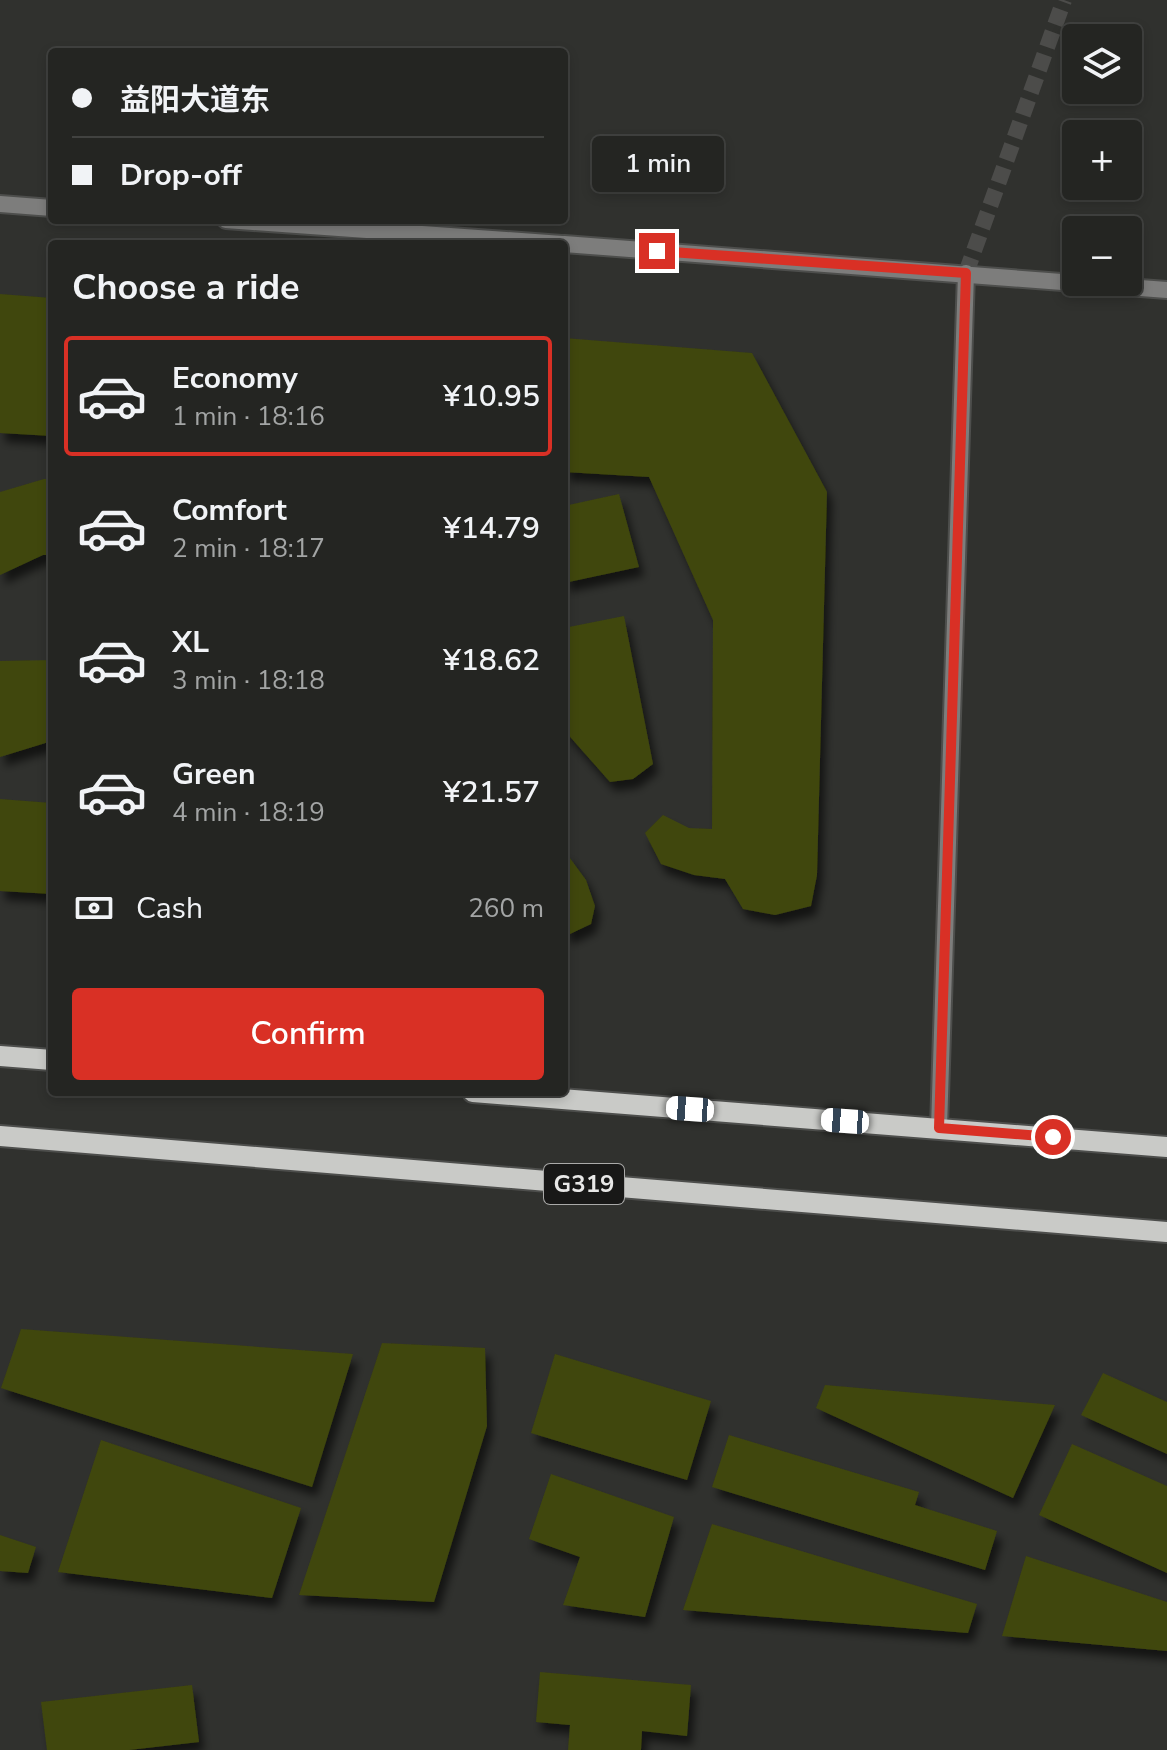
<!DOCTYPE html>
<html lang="en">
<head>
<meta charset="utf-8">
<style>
  body { margin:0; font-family:"Nunito Sans","Noto Sans SC",sans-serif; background:#30312f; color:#f1f3f6; height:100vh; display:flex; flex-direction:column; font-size:30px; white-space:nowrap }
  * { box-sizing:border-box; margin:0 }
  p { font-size:26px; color:#a3a5a5 }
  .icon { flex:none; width:44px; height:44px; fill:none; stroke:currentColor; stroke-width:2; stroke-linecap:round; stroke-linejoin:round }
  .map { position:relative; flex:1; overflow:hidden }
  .drawer { position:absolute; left:48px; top:240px; width:520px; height:856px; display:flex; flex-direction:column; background:#242522; border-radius:8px; box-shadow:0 4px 12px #0003,0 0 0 2px #414240 }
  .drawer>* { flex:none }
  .hud { position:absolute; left:48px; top:48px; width:520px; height:176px; border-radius:8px; box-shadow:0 4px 12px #0003,0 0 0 2px #414240; display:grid; align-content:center; height:176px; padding:0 24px; background:#242522 }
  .fabs { position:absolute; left:1062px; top:24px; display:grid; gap:16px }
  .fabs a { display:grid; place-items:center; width:80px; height:80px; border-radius:8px; background:#242522; box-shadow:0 4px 12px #0003,0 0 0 2px #414240; font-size:40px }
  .end { position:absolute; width:36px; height:36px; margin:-18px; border:10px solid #d93025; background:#fff; box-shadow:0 0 0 4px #fff }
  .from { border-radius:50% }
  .bubble { position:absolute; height:56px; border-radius:8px; background:#242522; box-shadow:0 4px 12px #0003,0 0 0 2px #414240; font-size:26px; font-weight:600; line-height:56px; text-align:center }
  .car { position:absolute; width:24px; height:48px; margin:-24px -12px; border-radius:10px; box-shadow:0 0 6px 2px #0007; background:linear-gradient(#fff 24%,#345 0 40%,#fff 0 76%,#345 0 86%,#fff 0) }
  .hud b { display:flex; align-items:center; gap:28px; height:76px; font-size:30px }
  .hud b+b { border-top:2px solid #414240 }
  .hud i { width:20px; height:20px; background:#f1f3f6 }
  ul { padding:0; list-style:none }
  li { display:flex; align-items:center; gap:24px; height:120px; margin:0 16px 12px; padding:0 8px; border:4px solid transparent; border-radius:8px }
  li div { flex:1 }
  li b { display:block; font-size:30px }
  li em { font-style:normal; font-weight:600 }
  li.current { border-color:#d93025 }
  li>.icon { width:72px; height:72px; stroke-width:1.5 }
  h2 { padding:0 24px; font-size:36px; line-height:96px }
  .pay { display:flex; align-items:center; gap:20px; height:88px; padding:0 24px; font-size:30px }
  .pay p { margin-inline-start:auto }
  .cta { display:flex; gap:16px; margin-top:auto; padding:16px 24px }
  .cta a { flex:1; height:92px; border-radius:8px; background:#d93025; color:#fff; font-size:32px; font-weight:600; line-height:92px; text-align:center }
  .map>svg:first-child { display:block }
  .building { fill:#3f460c; filter:url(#shadow) }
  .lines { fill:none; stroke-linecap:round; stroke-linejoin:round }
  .tertiary-tunnel { stroke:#4c4c4a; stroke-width:16; stroke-dasharray:16 8; stroke-linecap:butt }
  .tertiary-casing { stroke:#4d4e4c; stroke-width:20 }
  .primary-casing { stroke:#4d4e4c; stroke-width:24 }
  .tertiary { stroke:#7d7d7c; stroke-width:16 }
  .primary { stroke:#c9cac7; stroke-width:20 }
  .route { stroke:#d93025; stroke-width:10 }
  .labels { text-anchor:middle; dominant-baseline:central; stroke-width:6; stroke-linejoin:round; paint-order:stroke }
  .shield { fill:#181817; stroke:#aaaaa9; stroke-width:2 }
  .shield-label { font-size:24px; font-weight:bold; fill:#e8e8e7 }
</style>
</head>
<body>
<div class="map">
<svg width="1167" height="1750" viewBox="0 0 1167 1750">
  <defs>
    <filter id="shadow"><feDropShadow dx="5" dy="9" stdDeviation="4" flood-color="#0009"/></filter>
  </defs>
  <rect width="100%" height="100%" fill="#30312e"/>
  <!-- building -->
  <g class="building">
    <polygon points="0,294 52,298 52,436 0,433"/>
    <polygon points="564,338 752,353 827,492 817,875 811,906 775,915 743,909 725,879 694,875 661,864 645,833 663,815 689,828 712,829 713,620 649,477 564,472"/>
    <polygon points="44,479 52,479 52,555 43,555 0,575 0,492"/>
    <polygon points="619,494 639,567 564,583 564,506"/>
    <polygon points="624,616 653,764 633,779 610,782 564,730 564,628"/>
    <polygon points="52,660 52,741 0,757 0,661"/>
    <polygon points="0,799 52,803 52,894 0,891"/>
    <polygon points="564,850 586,880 595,906 591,924 570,934 564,933"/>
    <polygon points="21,1329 353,1354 312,1487 1,1388"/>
    <polygon points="382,1343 485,1348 487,1426 434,1602 299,1595"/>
    <polygon points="555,1354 711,1401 687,1480 531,1433"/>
    <polygon points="1103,1373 1167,1402 1167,1454 1081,1415"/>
    <polygon points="825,1385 1055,1405 1013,1498 816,1408"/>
    <polygon points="729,1435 919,1492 915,1505 997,1531 985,1570 712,1487"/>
    <polygon points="101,1440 301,1508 272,1598 58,1572"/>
    <polygon points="1072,1444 1167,1486 1167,1573 1039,1515"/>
    <polygon points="551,1474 674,1517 645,1617 563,1605 580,1557 529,1539"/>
    <polygon points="712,1524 977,1604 968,1633 683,1610"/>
    <polygon points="0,1535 36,1547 28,1573 0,1571"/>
    <polygon points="1026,1556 1167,1602 1167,1651 1002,1636"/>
    <polygon points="540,1672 691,1685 687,1736 642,1731 641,1750 568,1750 570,1725 536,1722"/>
    <polygon points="192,1685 199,1742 129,1750 47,1750 41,1702"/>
  </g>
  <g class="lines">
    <!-- tertiary-tunnel -->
    <polyline class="tertiary-tunnel" points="966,273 1064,0"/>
    <defs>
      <g id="tertiary">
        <polyline points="0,204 52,208"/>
        <polyline points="226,220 562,244"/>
        <polyline points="564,244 1167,290"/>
        <polyline points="939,1128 966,273"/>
      </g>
      <g id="primary">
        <polyline points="0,1056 52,1060"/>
        <polyline points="473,1092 1167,1147"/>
        <polyline points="0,1136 1167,1232"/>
      </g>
    </defs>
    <!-- tertiary casing -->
    <use href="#tertiary" class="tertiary-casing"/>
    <!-- primary casing -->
    <use href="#primary" class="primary-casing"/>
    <!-- tertiary -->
    <use href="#tertiary" class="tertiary"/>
    <!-- primary -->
    <use href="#primary" class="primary"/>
  </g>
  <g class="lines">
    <!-- route -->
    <polyline class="route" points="657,251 966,273 939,1128 1053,1137"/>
  </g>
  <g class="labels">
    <!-- shield labels -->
    <rect class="shield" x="544" y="1164" width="80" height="40" rx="6"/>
    <g class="shield-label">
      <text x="584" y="1184">G319</text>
    </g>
  </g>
</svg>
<div class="fabs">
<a><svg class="icon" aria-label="layers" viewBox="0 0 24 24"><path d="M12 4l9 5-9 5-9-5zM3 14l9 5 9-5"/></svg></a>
<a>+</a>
<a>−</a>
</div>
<i class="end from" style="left:1053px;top:1137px"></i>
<i class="end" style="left:657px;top:251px"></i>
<div class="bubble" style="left:592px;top:136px;width:132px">1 min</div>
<i class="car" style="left:690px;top:1109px;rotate:274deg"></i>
<i class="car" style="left:845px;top:1121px;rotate:274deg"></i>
<div class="hud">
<b><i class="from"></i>益阳大道东</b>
<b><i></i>Drop-off</b>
</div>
<section class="drawer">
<h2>Choose a ride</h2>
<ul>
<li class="current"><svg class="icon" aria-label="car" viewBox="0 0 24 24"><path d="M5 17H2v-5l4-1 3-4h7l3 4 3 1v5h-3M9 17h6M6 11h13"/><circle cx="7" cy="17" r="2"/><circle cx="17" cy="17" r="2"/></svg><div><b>Economy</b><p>1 min · 18:16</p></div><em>¥10.95</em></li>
<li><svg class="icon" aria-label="car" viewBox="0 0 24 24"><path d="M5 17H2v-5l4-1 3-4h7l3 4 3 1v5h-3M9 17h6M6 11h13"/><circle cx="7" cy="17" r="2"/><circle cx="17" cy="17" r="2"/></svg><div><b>Comfort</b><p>2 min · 18:17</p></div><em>¥14.79</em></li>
<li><svg class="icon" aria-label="car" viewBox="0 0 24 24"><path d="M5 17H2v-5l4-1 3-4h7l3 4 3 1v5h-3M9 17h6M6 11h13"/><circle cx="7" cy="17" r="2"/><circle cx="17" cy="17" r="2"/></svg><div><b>XL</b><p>3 min · 18:18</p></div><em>¥18.62</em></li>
<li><svg class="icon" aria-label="car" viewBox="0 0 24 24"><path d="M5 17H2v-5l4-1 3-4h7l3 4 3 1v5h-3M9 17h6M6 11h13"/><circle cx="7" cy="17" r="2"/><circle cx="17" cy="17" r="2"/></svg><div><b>Green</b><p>4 min · 18:19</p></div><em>¥21.57</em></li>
</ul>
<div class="pay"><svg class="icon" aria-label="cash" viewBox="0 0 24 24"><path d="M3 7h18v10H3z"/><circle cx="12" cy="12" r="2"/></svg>Cash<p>260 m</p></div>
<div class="cta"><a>Confirm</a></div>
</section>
</div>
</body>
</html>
